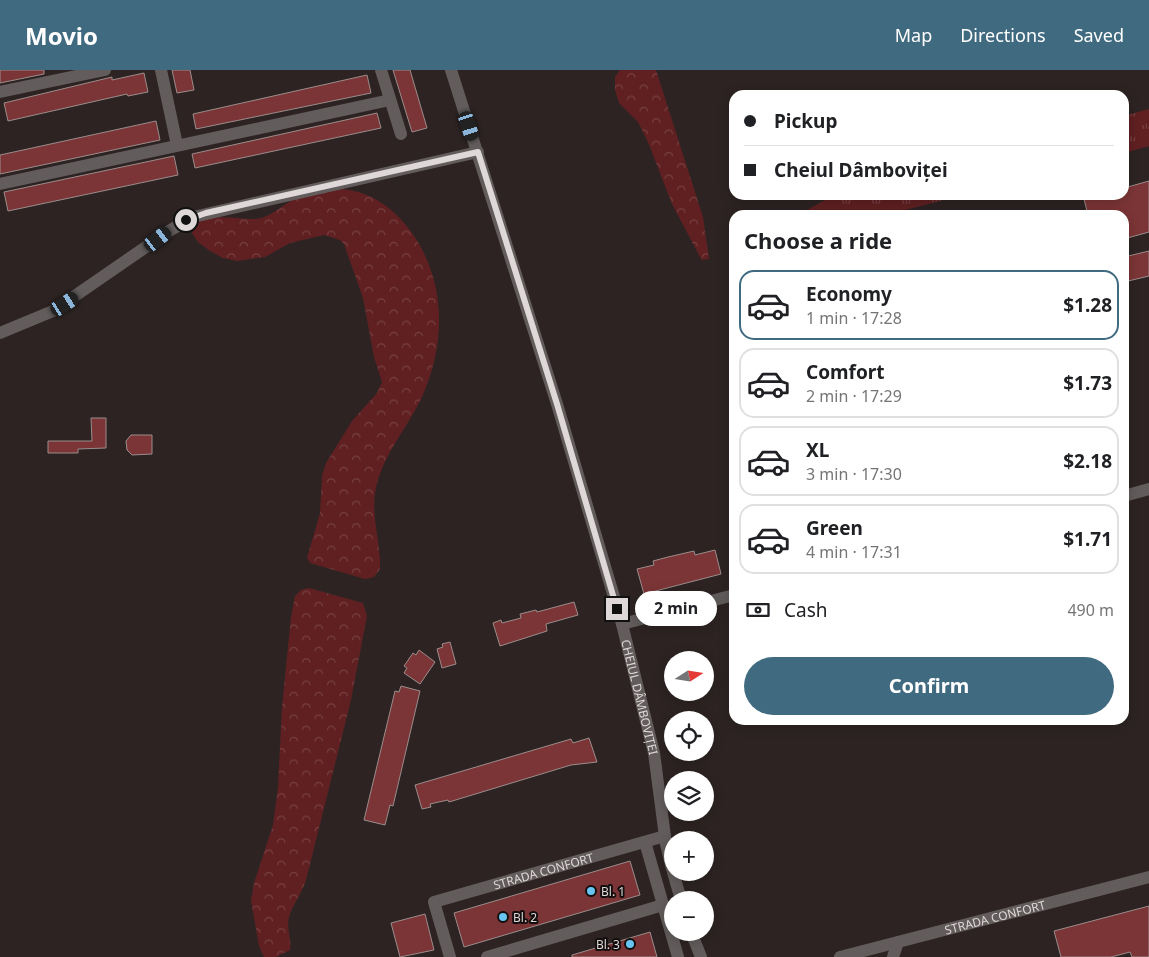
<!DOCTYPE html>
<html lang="en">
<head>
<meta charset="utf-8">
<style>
  body { margin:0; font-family:"Noto Sans",sans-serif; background:#f2f2f2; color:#202124; height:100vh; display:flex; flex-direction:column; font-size:19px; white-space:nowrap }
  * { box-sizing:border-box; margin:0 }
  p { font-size:16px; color:#757577 }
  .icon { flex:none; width:28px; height:28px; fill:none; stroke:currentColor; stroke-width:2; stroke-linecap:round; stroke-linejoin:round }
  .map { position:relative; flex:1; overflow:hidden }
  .drawer { position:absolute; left:729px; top:140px; width:400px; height:515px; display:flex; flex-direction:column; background:#fff; border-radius:15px; box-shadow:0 2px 12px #0003 }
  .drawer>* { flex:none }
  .guide { position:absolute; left:729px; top:20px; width:400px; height:110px; border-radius:15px; box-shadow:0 2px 12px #0003; display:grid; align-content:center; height:110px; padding:0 15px; background:#fff }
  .needle { width:32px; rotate:78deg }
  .controls { position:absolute; left:664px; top:581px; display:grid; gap:10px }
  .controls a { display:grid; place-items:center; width:50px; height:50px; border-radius:50%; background:#fff; box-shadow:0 2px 12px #0003; font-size:25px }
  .end { position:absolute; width:22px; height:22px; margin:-11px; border:6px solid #dfd8d8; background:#111; box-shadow:0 0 0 2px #111 }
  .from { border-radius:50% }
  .bubble { position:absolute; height:35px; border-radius:18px; background:#fff; box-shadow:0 2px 12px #0003; font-size:16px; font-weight:700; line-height:35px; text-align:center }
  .car { position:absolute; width:15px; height:30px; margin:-15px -8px; border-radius:6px; box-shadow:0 0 4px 1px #0007; background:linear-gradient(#222 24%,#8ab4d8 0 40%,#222 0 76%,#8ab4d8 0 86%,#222 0) }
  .guide b { display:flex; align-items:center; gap:18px; height:48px; font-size:19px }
  .guide b+b { border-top:1px solid #e0e0e0 }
  .guide i { width:12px; height:12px; background:#202124 }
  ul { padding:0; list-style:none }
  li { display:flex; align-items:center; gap:15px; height:70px; margin:0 10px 8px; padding:0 5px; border:2px solid #e0e0e0; border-radius:15px }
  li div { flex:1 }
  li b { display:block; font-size:19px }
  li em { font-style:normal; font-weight:700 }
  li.selected { border-color:#406a80 }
  li>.icon { width:45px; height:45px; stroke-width:1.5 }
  h2 { padding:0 15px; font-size:22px; line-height:60px }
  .pay { display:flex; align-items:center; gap:12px; height:55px; padding:0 15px; font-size:19px }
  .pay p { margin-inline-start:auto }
  .button { display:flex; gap:10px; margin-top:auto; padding:10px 15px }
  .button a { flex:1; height:58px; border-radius:30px; background:#406a80; color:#fff; font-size:20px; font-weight:700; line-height:58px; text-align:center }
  header { display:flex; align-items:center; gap:30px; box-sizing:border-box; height:70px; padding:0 25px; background:#406a80; color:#fff }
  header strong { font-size:24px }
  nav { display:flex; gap:28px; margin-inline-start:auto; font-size:18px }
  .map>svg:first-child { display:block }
  .grass { fill:url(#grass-tufts) }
  .forest { fill:url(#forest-crowns) }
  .building { fill:#7c3536; stroke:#9a8d8c }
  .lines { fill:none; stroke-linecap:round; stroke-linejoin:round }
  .minor { stroke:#625d5c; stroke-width:12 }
  .route { stroke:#dfd8d8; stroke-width:6 }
  .poi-dot { fill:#68c4f0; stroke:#120e0d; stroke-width:2 }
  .labels { text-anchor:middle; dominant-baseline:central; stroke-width:4; stroke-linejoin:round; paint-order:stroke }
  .street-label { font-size:12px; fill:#dfd8d8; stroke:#120e0d }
  .poi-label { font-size:12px; fill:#dfd8d8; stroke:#120e0d; text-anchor:start }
</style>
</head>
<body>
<header>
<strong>Movio</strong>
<nav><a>Map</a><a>Directions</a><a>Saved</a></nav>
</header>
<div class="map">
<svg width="1149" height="887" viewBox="0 0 1149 887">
  <defs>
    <pattern id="grass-tufts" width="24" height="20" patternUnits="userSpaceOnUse" patternTransform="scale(1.25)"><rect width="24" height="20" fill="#602022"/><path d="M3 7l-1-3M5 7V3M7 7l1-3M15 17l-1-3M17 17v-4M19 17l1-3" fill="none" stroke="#764041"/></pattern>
    <pattern id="forest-crowns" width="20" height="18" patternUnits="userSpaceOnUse" patternTransform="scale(1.25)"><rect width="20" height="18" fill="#602022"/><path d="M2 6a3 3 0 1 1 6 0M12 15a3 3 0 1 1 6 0" fill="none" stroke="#764041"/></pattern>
  </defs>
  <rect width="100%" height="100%" fill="#2d2323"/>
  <!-- grass -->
  <g class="grass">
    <polygon points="1149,39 1149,76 1124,83 1124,46"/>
    <polygon points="834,125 963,125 886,145 798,145"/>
  </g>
  <!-- forest -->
  <g class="forest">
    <polygon points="620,0 656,0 703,147 709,189 702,190 700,187 672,134 648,72 638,52 619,33 615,20 615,7"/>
    <path d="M 341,119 C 371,121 395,139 412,163 C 447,213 446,275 421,329 C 407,358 386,381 377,413 C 369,443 381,469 380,499 L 374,507 L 365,509 L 310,493 L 307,488 L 320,443 L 322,406 L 326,393 L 352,351 L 377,323 L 382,312 L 374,287 L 363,228 L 344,174 L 340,170 L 324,165 L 290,173 L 265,187 L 237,191 L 223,188 L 210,181 L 198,172 L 192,163 C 196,139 236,150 254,149 C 271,148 280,136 295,129 C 308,123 326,122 341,119 Z"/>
    <path d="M 309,518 L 363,533 L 367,546 L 351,630 L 306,810 C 302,823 293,834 289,847 C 286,859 292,868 290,880 L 276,887 L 264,887 L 259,876 L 251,831 L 254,813 L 273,755 L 278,717 L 282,637 L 291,547 L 295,526 L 301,520 Z"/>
  </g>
  <!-- building -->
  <g class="building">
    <polygon points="0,0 44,0 44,4 0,13"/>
    <polygon points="172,0 190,0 194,20 177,23"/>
    <polygon points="393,0 410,0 427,58 412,62"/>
    <polygon points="144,3 148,22 128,26 127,24 8,51 4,33 112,7 112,10"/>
    <polygon points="367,5 371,23 196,59 193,44"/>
    <polygon points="377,43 381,58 195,98 192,84"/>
    <polygon points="156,51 160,70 0,104 0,85"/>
    <polygon points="174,86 178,105 8,141 4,122"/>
    <polygon points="1149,111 1149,162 1124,169 1124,145 1088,145 1084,129 1098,125 1124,125 1124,118"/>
    <polygon points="1149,181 1149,206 1124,212 1124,187"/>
    <polygon points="91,348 106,348 106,378 78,379 78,383 48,383 48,371 92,371"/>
    <polygon points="131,365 152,365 152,384 132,385 127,380 126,371"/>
    <polygon points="715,480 721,504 644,524 637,499 654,495 653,491 668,487 694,481 695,485"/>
    <polygon points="574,532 578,545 546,554 547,561 500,576 493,553 501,550 502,553 521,548 520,544 536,540 537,542"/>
    <polygon points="450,572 456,594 442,598 437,579 443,577 442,574"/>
    <polygon points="419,580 435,592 420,614 404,603 407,598 404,596 413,583 416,585"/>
    <polygon points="401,616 420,621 393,736 390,735 385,755 364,750 395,621 399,622"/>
    <polygon points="589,668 597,692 571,695 449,732 448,730 430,734 431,737 422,739 415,715 571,669 573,673"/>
    <polygon points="630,791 640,825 464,877 454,843"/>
    <polygon points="1149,836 1149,887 1132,887 1130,882 1111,887 1061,887 1054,861"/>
    <polygon points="425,844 434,880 400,887 391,853"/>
    <polygon points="650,862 657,887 572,887 572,885"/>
  </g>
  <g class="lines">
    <!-- minor -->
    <g class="minor">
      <polyline points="161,0 177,75"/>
      <polyline points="381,0 401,64"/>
      <path id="s1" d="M 451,0 L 557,334 L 622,554 L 654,683 L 666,774 L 672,799"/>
      <polyline points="0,22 105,0"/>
      <polyline points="0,114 390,30"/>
      <polyline points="0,263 53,241 169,161 193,147 478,82"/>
      <polyline points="1124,426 1149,419"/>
      <polyline points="622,554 734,525"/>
      <polyline points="645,772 678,887"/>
      <polyline points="673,802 681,830"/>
      <polyline points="691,862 701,887"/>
      <path id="s2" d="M 450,887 L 434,832 L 665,766"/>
      <polyline points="487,887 663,835"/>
      <path id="s3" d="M 840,887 L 1149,807"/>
      <polyline points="893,887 898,872"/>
    </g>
  </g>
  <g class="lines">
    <!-- route -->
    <polyline class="route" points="186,150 206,143 478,82 557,334 617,539"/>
  </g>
  <!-- markers -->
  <g class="poi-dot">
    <circle cx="591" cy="821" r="5"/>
    <circle cx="503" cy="847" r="5"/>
    <circle cx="630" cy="874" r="5"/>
  </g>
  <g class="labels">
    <!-- street labels -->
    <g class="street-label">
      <text stroke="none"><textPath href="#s1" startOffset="655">CHEIUL DÂMBOVIȚEI</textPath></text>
      <text stroke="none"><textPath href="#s2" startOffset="171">STRADA CONFORT</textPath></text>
      <text stroke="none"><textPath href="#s3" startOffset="160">STRADA CONFORT</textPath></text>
    </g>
    <!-- poi labels -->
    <g class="poi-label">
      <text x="601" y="821">Bl. 1</text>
      <text x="513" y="847">Bl. 2</text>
      <text x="620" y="874" text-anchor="end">Bl. 3</text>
    </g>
  </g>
</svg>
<div class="controls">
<a><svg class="needle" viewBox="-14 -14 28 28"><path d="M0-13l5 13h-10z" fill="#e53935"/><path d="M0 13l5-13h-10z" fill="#757577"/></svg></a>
<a><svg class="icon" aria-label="locate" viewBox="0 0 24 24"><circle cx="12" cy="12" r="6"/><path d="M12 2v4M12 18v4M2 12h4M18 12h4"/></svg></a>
<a><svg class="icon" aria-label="layers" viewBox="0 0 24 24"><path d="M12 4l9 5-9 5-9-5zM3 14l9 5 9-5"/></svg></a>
<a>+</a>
<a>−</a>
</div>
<i class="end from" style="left:186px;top:150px"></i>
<i class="end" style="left:617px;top:539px"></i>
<div class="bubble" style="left:635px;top:521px;width:82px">2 min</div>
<i class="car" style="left:469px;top:56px;rotate:162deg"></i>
<i class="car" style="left:158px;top:169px;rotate:53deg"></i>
<i class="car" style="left:65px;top:234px;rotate:57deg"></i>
<div class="guide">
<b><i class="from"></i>Pickup</b>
<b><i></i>Cheiul Dâmboviței</b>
</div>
<section class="drawer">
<h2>Choose a ride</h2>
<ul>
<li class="selected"><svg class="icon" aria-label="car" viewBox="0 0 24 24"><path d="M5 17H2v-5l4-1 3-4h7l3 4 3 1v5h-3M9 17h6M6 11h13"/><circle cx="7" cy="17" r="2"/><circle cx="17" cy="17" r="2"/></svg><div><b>Economy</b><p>1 min · 17:28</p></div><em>$1.28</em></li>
<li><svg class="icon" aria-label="car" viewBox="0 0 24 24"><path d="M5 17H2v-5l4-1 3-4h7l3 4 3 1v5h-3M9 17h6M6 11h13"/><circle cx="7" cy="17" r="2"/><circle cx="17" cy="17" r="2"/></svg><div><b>Comfort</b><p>2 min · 17:29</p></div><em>$1.73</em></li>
<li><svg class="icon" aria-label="car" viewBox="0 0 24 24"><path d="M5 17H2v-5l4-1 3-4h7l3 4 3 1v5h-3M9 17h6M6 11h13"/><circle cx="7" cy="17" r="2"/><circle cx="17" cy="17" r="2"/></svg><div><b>XL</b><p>3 min · 17:30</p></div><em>$2.18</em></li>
<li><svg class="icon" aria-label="car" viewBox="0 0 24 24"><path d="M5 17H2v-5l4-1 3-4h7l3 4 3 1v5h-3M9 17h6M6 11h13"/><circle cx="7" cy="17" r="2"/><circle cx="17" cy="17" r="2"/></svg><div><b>Green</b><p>4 min · 17:31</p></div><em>$1.71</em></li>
</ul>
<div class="pay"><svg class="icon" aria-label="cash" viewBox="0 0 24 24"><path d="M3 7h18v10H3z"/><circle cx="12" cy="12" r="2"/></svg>Cash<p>490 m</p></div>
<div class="button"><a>Confirm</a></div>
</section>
</div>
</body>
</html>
